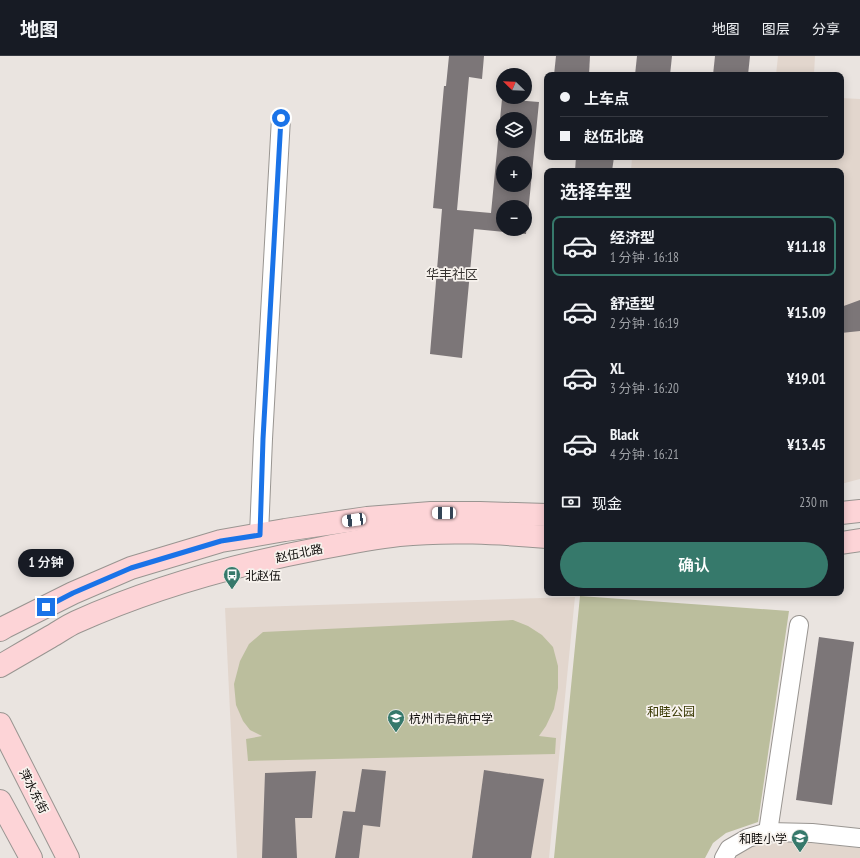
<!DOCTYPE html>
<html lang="zh">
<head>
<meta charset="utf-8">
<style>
  body { margin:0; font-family:"PT Sans Narrow","Noto Sans SC",sans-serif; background:#242831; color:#f1f3f6; height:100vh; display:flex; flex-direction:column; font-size:15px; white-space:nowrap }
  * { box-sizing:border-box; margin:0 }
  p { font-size:13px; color:#9ea1a6 }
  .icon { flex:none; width:22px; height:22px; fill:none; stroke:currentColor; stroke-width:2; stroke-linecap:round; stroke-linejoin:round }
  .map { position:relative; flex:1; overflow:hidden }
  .panel { position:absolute; left:544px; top:112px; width:300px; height:428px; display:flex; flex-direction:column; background:#171b24; border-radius:8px; box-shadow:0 2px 10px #0003 }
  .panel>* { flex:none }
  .banner { position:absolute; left:544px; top:16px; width:300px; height:88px; border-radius:8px; box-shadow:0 2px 10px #0003; display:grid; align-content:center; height:88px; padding:0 16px; background:#171b24 }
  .needle { width:26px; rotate:293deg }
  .controls { position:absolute; left:496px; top:12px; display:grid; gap:8px }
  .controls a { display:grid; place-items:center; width:36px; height:36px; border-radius:50%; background:#171b24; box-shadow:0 2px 10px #0003; font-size:20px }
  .end { position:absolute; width:18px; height:18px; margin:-9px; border:5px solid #1a73e8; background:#fff; box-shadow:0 0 0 2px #fff }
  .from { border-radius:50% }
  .bubble { position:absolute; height:28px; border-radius:14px; background:#171b24; box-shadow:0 2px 10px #0003; font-size:13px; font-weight:600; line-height:28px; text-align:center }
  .car { position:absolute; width:12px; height:24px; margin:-12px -6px; border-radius:5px; box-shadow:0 0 3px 1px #0007; background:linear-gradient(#fff 24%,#345 0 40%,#fff 0 76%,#345 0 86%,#fff 0) }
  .banner b { display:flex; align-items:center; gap:14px; height:38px; font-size:15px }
  .banner b+b { border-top:1px solid #363941 }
  .banner i { width:10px; height:10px; background:#f1f3f6 }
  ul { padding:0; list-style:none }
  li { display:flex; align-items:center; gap:12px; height:60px; margin:0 8px 6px; padding:0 8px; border:2px solid transparent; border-radius:8px }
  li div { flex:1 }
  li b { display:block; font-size:15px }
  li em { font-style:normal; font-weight:600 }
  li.selected { border-color:#36796b }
  li>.icon { width:36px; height:36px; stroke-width:1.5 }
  h2 { padding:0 16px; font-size:18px; line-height:48px }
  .pay { display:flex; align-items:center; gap:10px; height:44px; padding:0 16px; font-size:15px }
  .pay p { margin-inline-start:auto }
  .button { display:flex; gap:8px; margin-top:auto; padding:8px 16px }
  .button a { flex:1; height:46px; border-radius:24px; background:#36796b; color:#fff; font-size:16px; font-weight:600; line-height:46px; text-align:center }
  header { display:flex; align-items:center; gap:24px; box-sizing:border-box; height:56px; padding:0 20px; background:#171b24; border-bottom:1px solid #363941 }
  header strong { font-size:19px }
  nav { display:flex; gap:22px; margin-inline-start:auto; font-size:14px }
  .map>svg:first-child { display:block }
  .built { fill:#e2d6cd }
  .green { fill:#bbbe9d }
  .building { fill:#7c7678; fill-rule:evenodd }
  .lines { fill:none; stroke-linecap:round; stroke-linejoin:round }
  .minor-casing { stroke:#999591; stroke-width:20 }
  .secondary-casing { stroke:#999591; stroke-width:24 }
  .minor { stroke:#fff; stroke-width:18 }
  .secondary { stroke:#fdd4d7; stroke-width:22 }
  .route { stroke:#1a73e8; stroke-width:5 }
  .labels { text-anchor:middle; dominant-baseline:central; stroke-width:3.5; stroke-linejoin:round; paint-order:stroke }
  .street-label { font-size:12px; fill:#0f0d0b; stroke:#f7f2ed }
  .poi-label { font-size:12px; fill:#0f0d0b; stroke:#f7f2ed; text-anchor:start }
  .park-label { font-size:12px; fill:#373700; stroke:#f7f2ed }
  .neighbourhood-label { font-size:13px; fill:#36322f; stroke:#f7f2ed }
</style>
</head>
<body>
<header>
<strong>地图</strong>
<nav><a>地图</a><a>图层</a><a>分享</a></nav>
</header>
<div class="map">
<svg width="860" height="802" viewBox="0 0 860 802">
  <rect width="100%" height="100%" fill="#eae4e0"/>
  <!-- built -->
  <g class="built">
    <polygon points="778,0 815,0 814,19 776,19"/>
    <polygon points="841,42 860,43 860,423 841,428 841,115 631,115 632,101 841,101"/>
    <polygon points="575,541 549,802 237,802 225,552"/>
    <polygon points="790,785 860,792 860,802 734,802 745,792"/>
  </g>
  <!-- green -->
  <g class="green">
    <polygon points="580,540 789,555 758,766 726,777 713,787 705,802 554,802"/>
    <polygon points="513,564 528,570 542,579 553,591 558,610 558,632 554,653 546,670 539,680 556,682 555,698 248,705 246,683 262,680 250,674 243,665 236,649 234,628 240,605 249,588 263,576"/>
  </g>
  <!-- building -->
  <g class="building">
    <path d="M 449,0 L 484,0 L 482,23 L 469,21 L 457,154 L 491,157 L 502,43 L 539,46 L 526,178 L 474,173 L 462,302 L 430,298 L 442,153 L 433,152 L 444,30 L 446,30 ZM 503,63 L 525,63 L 525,85 L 503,85 ZM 503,107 L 525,107 L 525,129 L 503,129 ZM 503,151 L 525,151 L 525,173 L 503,173 Z"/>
    <polygon points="556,0 590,0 589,19 554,19"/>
    <polygon points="637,0 672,0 670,19 635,19"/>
    <polygon points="715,0 750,0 748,19 713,19"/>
    <polygon points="576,101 614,101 612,115 575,115"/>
    <polygon points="860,244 860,275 841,277 841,251"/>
    <polygon points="819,581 854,586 832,749 796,744"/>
    <polygon points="362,713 386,715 380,771 363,769 359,802 335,802 343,755 355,756"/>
    <polygon points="484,714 544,723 531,802 472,802"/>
    <polygon points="316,715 312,762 295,762 297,802 262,802 265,717"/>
  </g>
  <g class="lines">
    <defs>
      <g id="minor">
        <polyline points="259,479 263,383 281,62"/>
        <polyline points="768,776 799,569"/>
        <polyline points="724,802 729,793 748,782 768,776 812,777 860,782"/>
      </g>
      <g id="secondary">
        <polyline points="841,457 860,455"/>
        <polyline points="841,487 860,484"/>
        <polyline points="0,574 5,571 73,537 131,512 221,485 285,474 367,462 431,457 480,457 547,459"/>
        <path d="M 0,610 C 17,600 33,591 50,581 C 59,576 67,570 76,566 C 154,531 238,508 322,492 C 347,487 373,482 399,479 C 448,474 498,477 547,481"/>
        <polyline points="0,668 68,802"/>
        <polyline points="0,745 31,802"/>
      </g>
    </defs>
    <!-- minor casing -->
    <use href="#minor" class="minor-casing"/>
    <!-- secondary casing -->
    <use href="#secondary" class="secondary-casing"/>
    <!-- minor -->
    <use href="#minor" class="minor"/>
    <!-- secondary -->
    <use href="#secondary" class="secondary"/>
  </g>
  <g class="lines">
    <!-- route -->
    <polyline class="route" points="46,551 73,537 131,512 221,485 260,479 263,383 281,62"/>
  </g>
  <!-- icons -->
  <defs>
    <symbol id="bus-pin" viewBox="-11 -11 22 30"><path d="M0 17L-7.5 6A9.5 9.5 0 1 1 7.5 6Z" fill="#36796b" stroke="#f7f2ed"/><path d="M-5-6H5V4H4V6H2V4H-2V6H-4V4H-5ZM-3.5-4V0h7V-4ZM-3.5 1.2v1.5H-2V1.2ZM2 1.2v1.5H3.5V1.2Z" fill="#fff"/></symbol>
    <symbol id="school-pin" viewBox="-11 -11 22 30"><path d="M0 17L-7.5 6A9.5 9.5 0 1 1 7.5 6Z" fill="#36796b" stroke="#f7f2ed"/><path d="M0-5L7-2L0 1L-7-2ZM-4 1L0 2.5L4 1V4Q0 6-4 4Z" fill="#fff"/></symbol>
  </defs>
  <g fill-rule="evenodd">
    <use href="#bus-pin" x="222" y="509" width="20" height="27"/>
    <use href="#school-pin" x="386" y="652" width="20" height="27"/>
    <use href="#school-pin" x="790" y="772" width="20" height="27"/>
  </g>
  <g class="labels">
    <!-- street labels -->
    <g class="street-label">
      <text transform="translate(299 497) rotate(-12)">赵伍北路</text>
      <text transform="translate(34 735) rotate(63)">萍水东街</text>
    </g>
    <!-- poi labels -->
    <g class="poi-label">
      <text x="245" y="519">北赵伍</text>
      <text x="409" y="662">杭州市启航中学</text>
      <text x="787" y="782" text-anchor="end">和睦小学</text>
    </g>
    <!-- park labels -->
    <g class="park-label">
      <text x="671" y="655">和睦公园</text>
    </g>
    <!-- neighbourhood labels -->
    <g class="neighbourhood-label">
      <text x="452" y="218">华丰社区</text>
    </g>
  </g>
</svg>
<div class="controls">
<a><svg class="needle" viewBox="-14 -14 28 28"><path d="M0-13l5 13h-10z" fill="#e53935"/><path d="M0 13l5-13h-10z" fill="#9ea1a6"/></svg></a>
<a><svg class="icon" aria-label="layers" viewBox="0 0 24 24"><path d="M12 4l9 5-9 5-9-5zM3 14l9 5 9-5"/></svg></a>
<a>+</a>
<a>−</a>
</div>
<i class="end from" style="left:281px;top:62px"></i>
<i class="end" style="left:46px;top:551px"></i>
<div class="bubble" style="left:18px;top:493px;width:56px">1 分钟</div>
<i class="car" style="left:444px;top:457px;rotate:270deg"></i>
<i class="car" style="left:354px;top:464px;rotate:262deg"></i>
<div class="banner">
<b><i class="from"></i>上车点</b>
<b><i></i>赵伍北路</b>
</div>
<section class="panel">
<h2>选择车型</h2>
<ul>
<li class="selected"><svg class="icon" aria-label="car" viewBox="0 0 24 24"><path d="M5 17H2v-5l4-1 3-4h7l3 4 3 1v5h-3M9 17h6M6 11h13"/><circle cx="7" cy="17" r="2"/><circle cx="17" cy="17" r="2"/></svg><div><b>经济型</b><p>1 分钟 · 16:18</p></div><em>¥11.18</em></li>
<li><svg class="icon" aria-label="car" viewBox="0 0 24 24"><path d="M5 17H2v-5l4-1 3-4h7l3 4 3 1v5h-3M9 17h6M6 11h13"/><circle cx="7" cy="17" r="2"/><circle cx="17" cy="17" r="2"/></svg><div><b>舒适型</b><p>2 分钟 · 16:19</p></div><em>¥15.09</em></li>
<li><svg class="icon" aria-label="car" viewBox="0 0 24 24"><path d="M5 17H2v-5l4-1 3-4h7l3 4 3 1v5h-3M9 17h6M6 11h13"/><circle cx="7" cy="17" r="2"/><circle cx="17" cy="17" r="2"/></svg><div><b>XL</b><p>3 分钟 · 16:20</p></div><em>¥19.01</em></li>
<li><svg class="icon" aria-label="car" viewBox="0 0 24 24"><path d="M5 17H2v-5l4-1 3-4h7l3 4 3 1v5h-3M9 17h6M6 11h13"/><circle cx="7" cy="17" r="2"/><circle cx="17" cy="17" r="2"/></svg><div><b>Black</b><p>4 分钟 · 16:21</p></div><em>¥13.45</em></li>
</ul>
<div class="pay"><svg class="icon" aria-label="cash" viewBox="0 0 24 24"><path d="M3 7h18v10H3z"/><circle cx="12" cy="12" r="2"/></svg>现金<p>230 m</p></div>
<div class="button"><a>确认</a></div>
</section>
</div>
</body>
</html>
